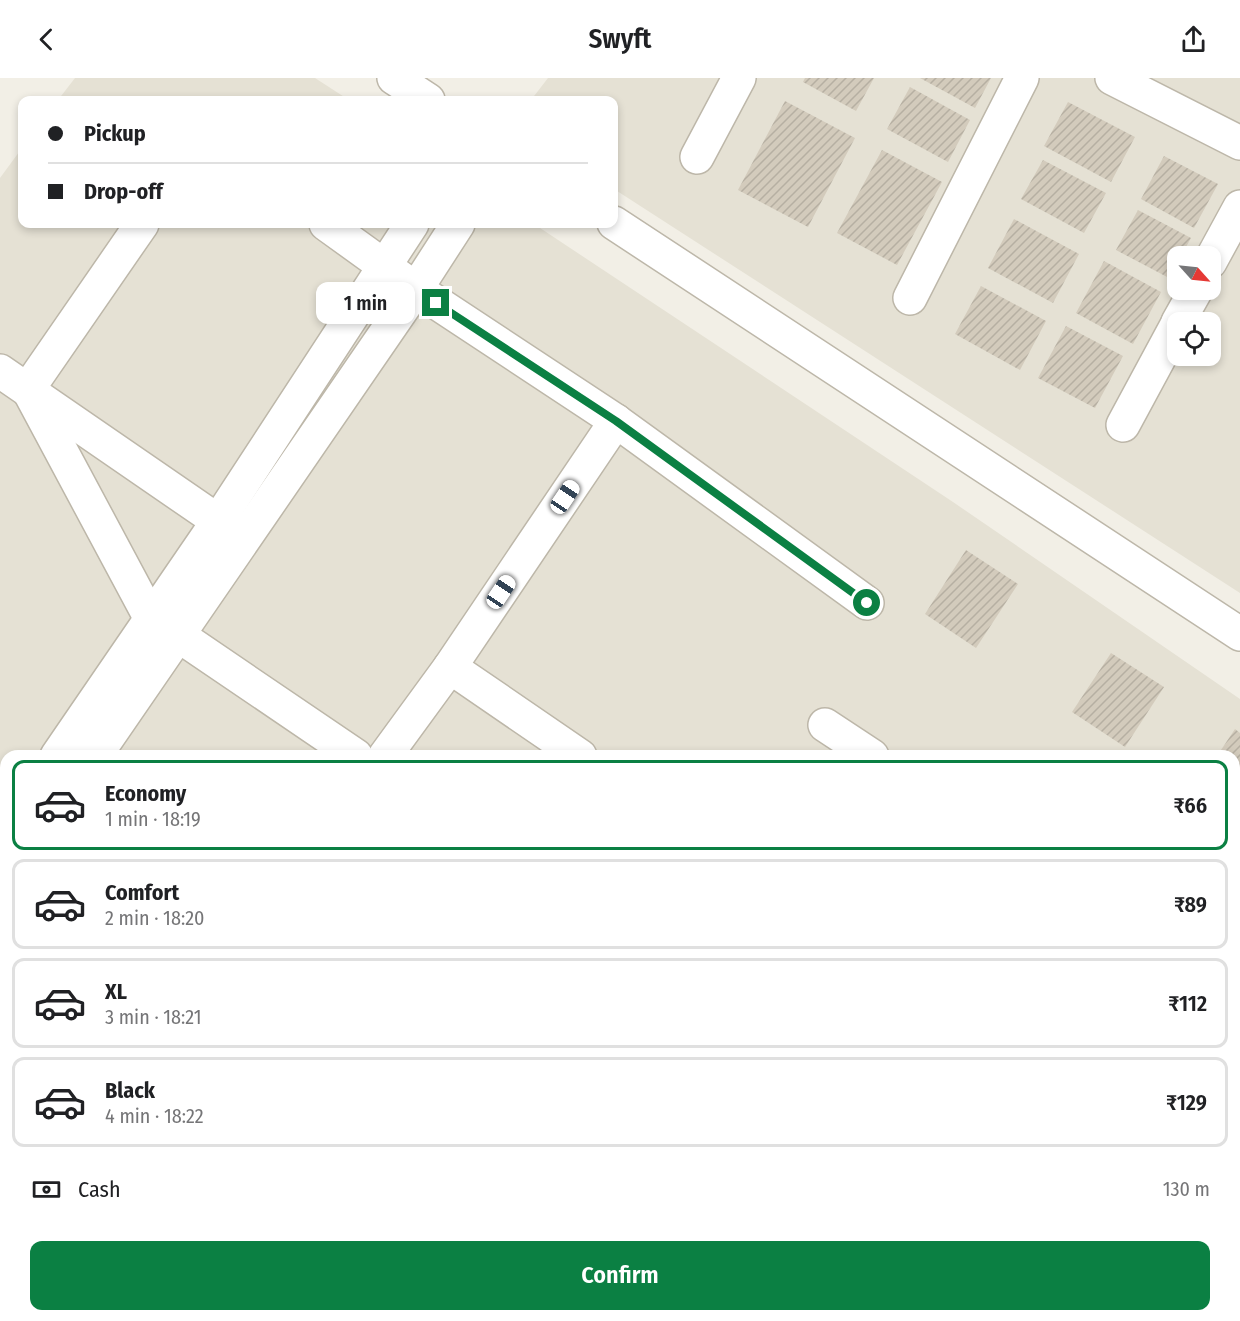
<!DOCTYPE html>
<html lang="en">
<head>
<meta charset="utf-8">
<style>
  body { margin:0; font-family:"Fira Sans Condensed",sans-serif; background:#f6f6f6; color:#202124; height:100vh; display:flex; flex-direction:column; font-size:22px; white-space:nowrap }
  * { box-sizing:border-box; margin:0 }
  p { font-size:20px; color:#757577 }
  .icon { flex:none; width:33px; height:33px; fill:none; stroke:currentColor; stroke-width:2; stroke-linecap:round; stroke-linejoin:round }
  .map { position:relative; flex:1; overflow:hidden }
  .details { position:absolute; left:0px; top:672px; width:1240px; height:572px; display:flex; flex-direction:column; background:#fff; border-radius:18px 18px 0 0; box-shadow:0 3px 9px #0003 }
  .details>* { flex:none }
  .top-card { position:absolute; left:18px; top:18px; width:600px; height:132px; border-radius:12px; box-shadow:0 3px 9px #0003; display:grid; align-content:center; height:132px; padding:0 30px; background:#fff }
  .needle { width:39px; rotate:117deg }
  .fabs { position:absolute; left:1167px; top:168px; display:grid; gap:12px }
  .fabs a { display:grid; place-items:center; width:54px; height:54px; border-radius:12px; background:#fff; box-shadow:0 3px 9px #0003; font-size:30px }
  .end { position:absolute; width:27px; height:27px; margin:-14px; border:8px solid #0b8043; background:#fff; box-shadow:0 0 0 3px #fff }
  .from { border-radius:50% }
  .bubble { position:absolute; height:42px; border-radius:12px; background:#fff; box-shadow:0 3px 9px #0003; font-size:20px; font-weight:600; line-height:42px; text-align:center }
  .car { position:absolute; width:18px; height:36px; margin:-18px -9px; border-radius:8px; box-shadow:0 0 4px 2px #0007; background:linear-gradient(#fff 24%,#345 0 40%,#fff 0 76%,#345 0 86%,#fff 0) }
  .top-card b { display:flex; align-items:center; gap:21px; height:57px; font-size:22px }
  .top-card b+b { border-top:2px solid #e0e0e0 }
  .top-card i { width:15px; height:15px; background:#202124 }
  ul { padding:10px 0 0; list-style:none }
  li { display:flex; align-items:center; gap:18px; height:90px; margin:0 12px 9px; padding:0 18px; border:3px solid #e0e0e0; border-radius:12px }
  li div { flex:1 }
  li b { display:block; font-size:22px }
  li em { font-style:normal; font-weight:600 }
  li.current { border-color:#0b8043 }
  li>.icon { width:54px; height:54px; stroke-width:1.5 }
  .pay { display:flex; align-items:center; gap:15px; height:66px; padding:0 30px; font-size:22px }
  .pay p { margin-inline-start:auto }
  .action { display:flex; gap:12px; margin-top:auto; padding:12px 30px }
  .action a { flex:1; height:69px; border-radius:12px; background:#0b8043; color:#fff; font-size:24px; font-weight:600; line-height:69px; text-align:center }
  header { display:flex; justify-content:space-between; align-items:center; height:78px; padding:0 30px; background:#fff; font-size:27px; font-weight:600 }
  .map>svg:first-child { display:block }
  .residential { fill:#e5e1d4; fill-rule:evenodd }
  .building { fill:url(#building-hatch) }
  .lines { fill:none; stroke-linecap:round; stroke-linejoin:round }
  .minor-casing { stroke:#bdb7a9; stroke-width:36 }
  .minor { stroke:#fff; stroke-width:33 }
  .route { stroke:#0b8043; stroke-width:8 }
</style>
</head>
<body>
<header><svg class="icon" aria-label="back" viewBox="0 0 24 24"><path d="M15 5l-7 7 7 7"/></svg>Swyft<svg class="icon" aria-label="share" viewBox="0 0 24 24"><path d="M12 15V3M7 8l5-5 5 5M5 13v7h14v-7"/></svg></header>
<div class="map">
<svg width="1240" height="1243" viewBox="0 0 1240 1243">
  <defs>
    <pattern id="building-hatch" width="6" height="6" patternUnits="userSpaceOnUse" patternTransform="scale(1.5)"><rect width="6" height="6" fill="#d3cbbc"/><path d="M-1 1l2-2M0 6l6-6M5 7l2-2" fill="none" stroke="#b6afa2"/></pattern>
  </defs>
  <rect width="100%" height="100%" fill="#f2efe6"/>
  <!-- residential -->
  <g class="residential">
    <polygon points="75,0 315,0 349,22 58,22"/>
    <path d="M 548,0 L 1240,0 L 1240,515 L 614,111 L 614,22 L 531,22 ZM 1178,178 L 1210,178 L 1210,212 L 1178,212 ZM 1178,244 L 1210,244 L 1210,278 L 1178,278 Z"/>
    <path d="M 22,70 L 22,146 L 534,146 L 953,424 L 1240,621 L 1240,1243 L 0,1243 L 0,100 ZM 6,678 L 1234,678 L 1234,1238 L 6,1238 Z"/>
  </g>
  <!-- building -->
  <g class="building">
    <polygon points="805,0 874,0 856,33 803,4"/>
    <polygon points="920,0 991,0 975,30"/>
    <polygon points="910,9 970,42 948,84 887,51"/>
    <polygon points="785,23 855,60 808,149 738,112"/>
    <polygon points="1068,24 1135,59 1111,104 1044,68"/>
    <polygon points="882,72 942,104 897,187 837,155"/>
    <polygon points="1164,78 1218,106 1194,150 1141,121"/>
    <polygon points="1043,82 1106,115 1084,155 1021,121"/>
    <polygon points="1138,132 1191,160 1181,178 1178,178 1178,185 1169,200 1116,172"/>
    <polygon points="1014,141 1079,176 1053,225 988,190"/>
    <polygon points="1104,183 1161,214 1133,266 1076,235"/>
    <polygon points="981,208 1046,243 1020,292 955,256"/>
    <polygon points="1066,248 1123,278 1095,330 1038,300"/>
    <polygon points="966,472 1018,506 976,570 925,536"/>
    <polygon points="1111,575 1164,609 1125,669 1072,634"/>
    <polygon points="1235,651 1240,655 1240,744 1234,740 1234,678 1217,678"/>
    <polygon points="1234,773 1240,777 1240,832 1234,840"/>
    <polygon points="1234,952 1240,956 1240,981 1234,989"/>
    <polygon points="667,1238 725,1238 722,1243 664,1243"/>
    <polygon points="746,1238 760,1238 769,1243 742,1243"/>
    <polygon points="1005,1238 1033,1238 1042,1243 1001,1243"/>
    <polygon points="1088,1238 1154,1238 1151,1243 1085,1243"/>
  </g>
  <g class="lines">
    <defs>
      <g id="minor">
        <polyline points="394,0 428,22"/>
        <polyline points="1112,0 1240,65"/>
        <polyline points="697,79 739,0"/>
        <polyline points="614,145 1240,556"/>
        <polyline points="142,146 28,311 151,541"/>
        <polyline points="326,146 416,211 616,343 867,525"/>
        <polyline points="1210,184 1240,129"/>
        <polyline points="910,220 1022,0"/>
        <polyline points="1178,244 1196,212"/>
        <polyline points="0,293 218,443"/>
        <polyline points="1123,347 1178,245"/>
        <polyline points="178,557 356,678"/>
        <polyline points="450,589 580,678"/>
        <polyline points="825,647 872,678"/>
        <polyline points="57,678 218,443 412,146"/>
        <polyline points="95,678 416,211 458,146"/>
        <polyline points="385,678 450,589 616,343"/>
        <polyline points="0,762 6,753"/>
        <polyline points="0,820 6,834"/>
        <polyline points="1234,916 1240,919"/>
        <polyline points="0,948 6,952"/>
        <polyline points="1234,1190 1240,1182"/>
        <polyline points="1234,1218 1240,1221"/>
        <polyline points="807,1238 816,1243"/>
        <polyline points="1199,1243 1203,1238"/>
      </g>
    </defs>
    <!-- minor casing -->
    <use href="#minor" class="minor-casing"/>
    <!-- minor -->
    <use href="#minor" class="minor"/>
  </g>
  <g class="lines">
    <!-- route -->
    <polyline class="route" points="436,225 616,343 867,525"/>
  </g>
</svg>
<div class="fabs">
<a><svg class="needle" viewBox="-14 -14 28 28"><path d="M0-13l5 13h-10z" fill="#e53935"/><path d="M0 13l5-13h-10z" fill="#757577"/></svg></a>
<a><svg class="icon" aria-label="locate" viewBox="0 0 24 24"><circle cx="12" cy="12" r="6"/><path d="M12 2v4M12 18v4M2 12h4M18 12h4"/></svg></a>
</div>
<i class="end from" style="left:867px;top:525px"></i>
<i class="end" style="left:436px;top:225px"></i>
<div class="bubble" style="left:316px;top:204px;width:99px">1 min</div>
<i class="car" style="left:565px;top:419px;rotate:34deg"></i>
<i class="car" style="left:501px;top:514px;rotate:34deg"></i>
<div class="top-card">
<b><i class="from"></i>Pickup</b>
<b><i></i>Drop-off</b>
</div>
<section class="details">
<ul>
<li class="current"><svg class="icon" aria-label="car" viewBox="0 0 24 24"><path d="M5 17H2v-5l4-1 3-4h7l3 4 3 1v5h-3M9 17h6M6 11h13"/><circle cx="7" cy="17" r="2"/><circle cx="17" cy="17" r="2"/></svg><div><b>Economy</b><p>1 min · 18:19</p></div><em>₹66</em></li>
<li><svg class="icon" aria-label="car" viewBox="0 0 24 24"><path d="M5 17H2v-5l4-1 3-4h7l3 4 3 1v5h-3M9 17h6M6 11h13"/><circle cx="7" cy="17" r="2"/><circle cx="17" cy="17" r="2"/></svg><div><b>Comfort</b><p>2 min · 18:20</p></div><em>₹89</em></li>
<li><svg class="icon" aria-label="car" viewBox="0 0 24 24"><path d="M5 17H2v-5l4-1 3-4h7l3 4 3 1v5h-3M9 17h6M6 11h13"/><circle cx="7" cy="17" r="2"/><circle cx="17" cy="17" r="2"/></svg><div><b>XL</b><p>3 min · 18:21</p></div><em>₹112</em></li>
<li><svg class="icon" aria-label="car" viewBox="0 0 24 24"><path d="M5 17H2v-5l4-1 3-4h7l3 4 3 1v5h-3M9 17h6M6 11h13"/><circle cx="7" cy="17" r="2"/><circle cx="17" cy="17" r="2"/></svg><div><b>Black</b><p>4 min · 18:22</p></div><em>₹129</em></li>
</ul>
<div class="pay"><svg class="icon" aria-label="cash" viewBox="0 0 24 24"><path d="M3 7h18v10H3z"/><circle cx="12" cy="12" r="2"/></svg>Cash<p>130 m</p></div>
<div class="action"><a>Confirm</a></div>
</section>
</div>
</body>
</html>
